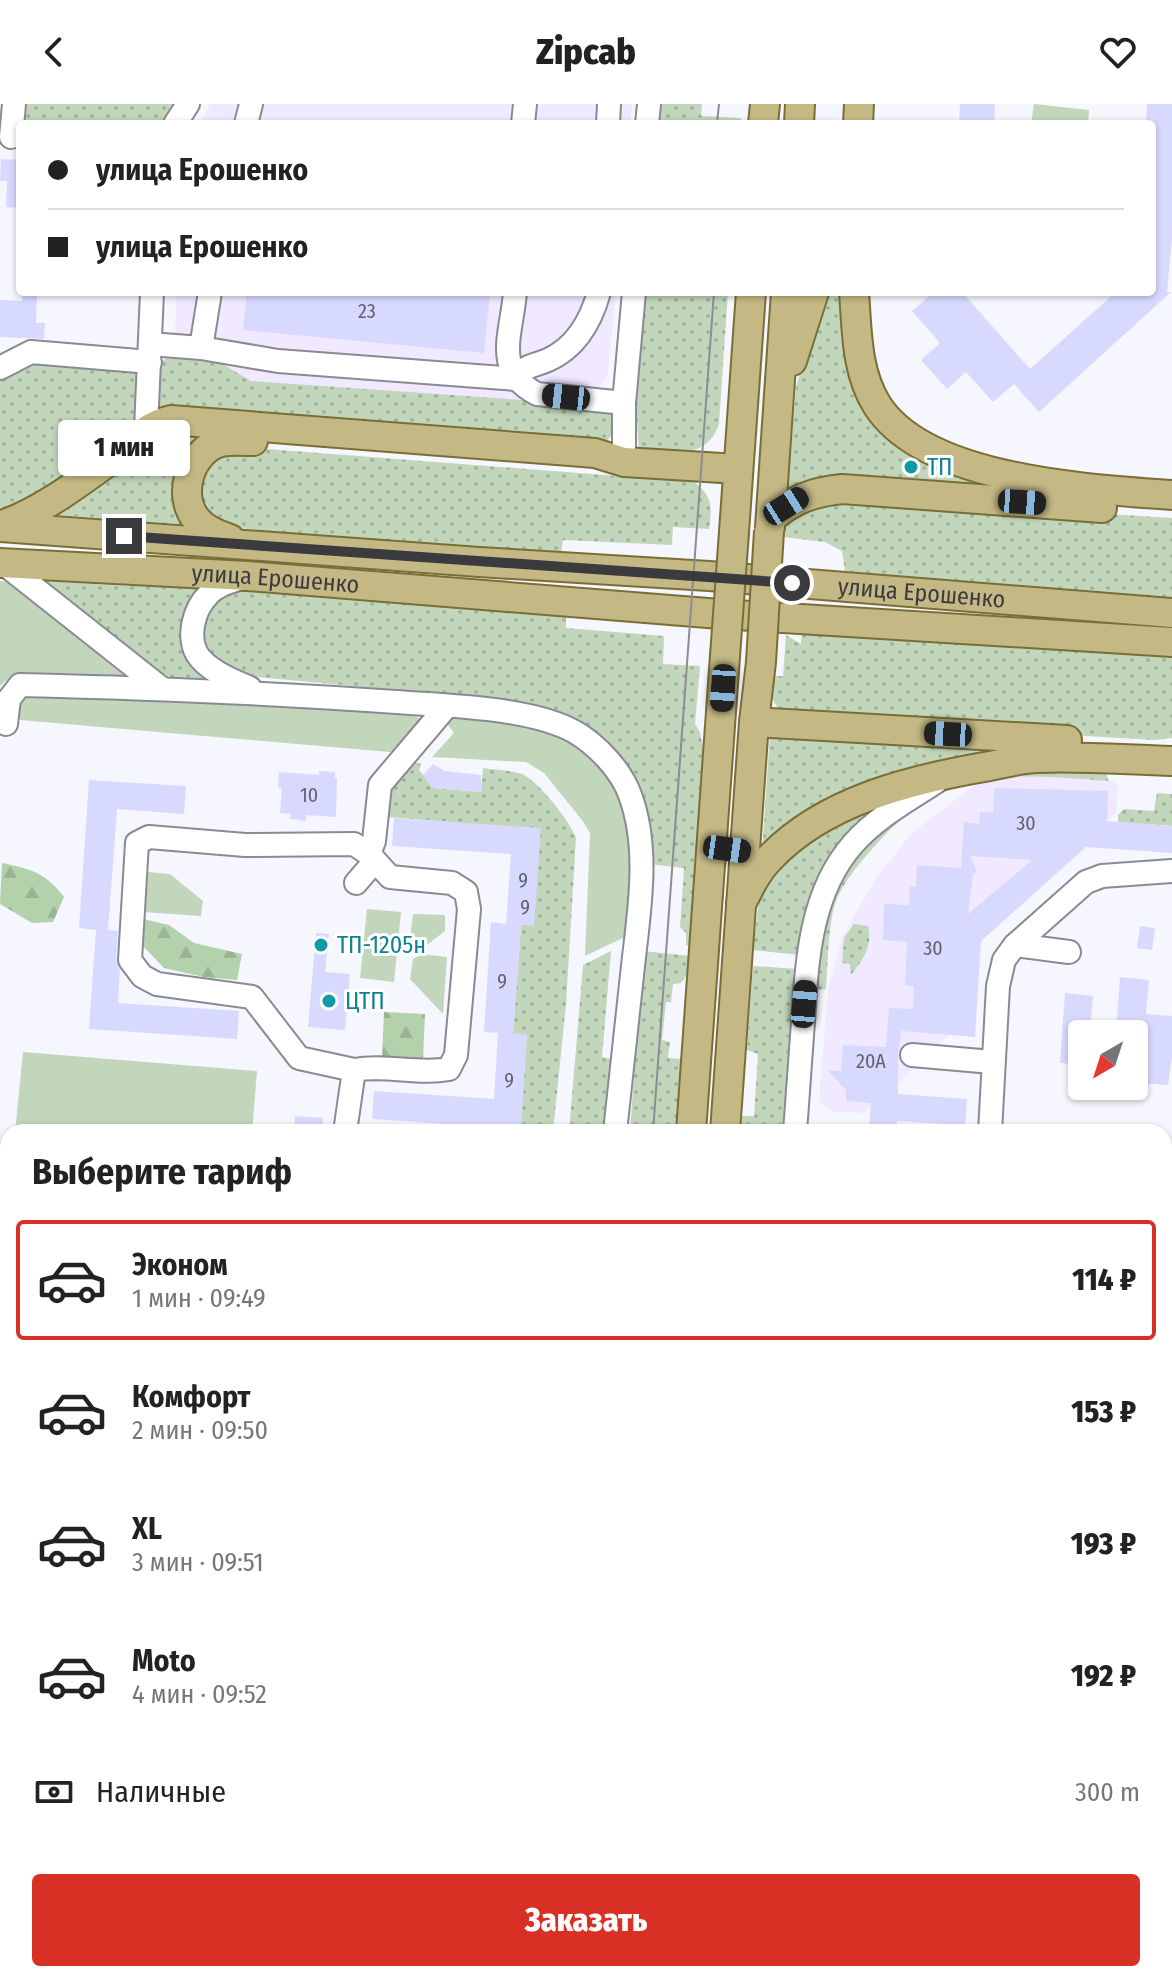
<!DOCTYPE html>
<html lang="ru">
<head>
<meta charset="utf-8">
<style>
  body { margin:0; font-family:"Fira Sans Condensed",sans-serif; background:#f2f2f2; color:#222; height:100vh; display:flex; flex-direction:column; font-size:30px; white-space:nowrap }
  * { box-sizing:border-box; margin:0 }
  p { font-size:26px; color:#767676 }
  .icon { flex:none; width:44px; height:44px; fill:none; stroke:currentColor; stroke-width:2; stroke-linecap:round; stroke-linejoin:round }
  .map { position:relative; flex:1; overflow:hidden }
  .side { position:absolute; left:0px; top:1020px; width:1172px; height:858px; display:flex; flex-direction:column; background:#fff; border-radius:24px 24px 0 0; box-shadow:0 2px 6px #0004 }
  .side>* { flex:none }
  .top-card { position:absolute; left:16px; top:16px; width:1140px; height:176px; border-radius:8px; box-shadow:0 2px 6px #0004; display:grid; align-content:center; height:176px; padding:0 32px; background:#fff }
  .needle { width:52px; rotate:219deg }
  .fabs { position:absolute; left:1068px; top:916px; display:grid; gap:16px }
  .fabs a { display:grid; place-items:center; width:80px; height:80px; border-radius:8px; background:#fff; box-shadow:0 2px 6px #0004; font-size:40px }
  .end { position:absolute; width:36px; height:36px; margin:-18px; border:10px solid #3b3b3f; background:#fff; box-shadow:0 0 0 4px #fff }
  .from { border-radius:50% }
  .bubble { position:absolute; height:56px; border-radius:8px; background:#fff; box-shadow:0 2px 6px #0004; font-size:26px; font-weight:800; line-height:56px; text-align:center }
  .car { position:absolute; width:24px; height:48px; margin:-24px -12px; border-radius:10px; box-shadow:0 0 6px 2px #0007; background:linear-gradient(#222 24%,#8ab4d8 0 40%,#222 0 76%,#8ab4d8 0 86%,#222 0) }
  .top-card b { display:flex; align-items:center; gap:28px; height:76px; font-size:30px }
  .top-card b+b { border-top:2px solid #e0e0e0 }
  .top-card i { width:20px; height:20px; background:#222 }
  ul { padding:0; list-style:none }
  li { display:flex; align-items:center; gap:24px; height:120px; margin:0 16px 12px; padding:0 16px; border:4px solid transparent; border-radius:8px }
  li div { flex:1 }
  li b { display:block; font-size:30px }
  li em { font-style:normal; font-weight:800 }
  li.selected { border-color:#d93025 }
  li>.icon { width:72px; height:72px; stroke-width:1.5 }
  h2 { padding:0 32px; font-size:36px; line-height:96px }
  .pay { display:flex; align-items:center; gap:20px; height:88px; padding:0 32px; font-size:30px }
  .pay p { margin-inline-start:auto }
  .primary-button { display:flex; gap:16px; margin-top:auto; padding:16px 32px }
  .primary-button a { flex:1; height:92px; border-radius:8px; background:#d93025; color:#fff; font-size:32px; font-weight:800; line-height:92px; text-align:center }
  header { display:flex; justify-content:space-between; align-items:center; height:104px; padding:0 32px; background:#fff; font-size:36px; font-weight:800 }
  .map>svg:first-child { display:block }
  .commercial { fill:#f0e9ff }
  .grass { fill:url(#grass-dots) }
  .forest { fill:url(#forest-firs) }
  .park { fill:#c1d6bb }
  .building { fill:#d8d9fe; fill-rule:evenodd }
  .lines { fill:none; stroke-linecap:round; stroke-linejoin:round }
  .minor-casing { stroke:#898a93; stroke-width:26 }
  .major-casing { stroke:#7a6e37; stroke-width:32 }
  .minor { stroke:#fff; stroke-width:22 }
  .major { stroke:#c4b884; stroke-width:28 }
  .tram { stroke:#8c8c92; stroke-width:2 }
  .major-bridge-casing { stroke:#7a6e37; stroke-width:32; stroke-linecap:butt }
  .major-bridge { stroke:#c4b884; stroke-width:28 }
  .route { stroke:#3b3b3f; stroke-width:10 }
  .culture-dot { fill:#0f9aa8; stroke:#fff; stroke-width:3 }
  .labels { text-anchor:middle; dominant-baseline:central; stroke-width:6; stroke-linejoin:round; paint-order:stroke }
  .number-label { font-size:20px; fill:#62626f }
  .culture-label { font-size:24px; fill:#0d838f; stroke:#fff; text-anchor:start }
  .street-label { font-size:24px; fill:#3b3b3f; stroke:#fff }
</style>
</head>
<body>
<header><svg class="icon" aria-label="back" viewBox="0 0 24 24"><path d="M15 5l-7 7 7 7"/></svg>Zipcab<svg class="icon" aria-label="heart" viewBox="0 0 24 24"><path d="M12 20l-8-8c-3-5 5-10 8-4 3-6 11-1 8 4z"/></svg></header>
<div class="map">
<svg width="1172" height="1877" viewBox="0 0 1172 1877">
  <defs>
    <pattern id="grass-dots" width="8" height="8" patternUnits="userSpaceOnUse" patternTransform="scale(2)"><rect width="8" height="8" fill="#c1d6bb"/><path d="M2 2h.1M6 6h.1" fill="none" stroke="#9eaf99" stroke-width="1.8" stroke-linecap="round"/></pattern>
    <pattern id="forest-firs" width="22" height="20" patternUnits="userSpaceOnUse" patternTransform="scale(2)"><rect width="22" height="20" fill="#b3d1aa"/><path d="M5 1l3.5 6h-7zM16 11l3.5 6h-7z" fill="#9bb493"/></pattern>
  </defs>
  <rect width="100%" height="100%" fill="#f6f6fe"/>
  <!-- commercial -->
  <g class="commercial">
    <polygon points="210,0 632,0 630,20 200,20"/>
    <polygon points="176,188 616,188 608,271 584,307 249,283 175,261"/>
    <polygon points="1102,670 1118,681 1116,709 1103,721 956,826 951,929 885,992 864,1009 834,1008 819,997 828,885 842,833 874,777 912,729 988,671"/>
  </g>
  <!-- grass -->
  <g class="grass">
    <polygon points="20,0 181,0 168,20 23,20"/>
    <polygon points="658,0 702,0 701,12 741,14 740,20 656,20"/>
    <path d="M 643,188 L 728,188 L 719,320 C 706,357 673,347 639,348 L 635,287 Z"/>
    <polygon points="823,188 845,188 867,304 1024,383 787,391 796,283"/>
    <path d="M 168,252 L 214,255 L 251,277 L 596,301 C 621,310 622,327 600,342 L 165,308 L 158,300 L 158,262 Z"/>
    <polygon points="32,256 142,264 137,317 69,374 0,410 0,273"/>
    <polygon points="170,327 222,328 202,339 192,421 58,411 57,406"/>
    <path d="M 229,342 L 694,378 C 713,392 712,403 709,425 L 673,423 L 672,441 L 563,436 L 561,449 L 277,431 L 218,419 L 201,409 L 194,377 Z"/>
    <polygon points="835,393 1172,414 1172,496 845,467 842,447 825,438 783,433 786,417"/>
    <polygon points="43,477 126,482 207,483 186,528 218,578 181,578 157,567"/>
    <path d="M 257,485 L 566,507 L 566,524 L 664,532 L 663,560 L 700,562 L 695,620 L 700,628 L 704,649 L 691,842 L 686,841 L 686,829 L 680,823 L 684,764 L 649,760 L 554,609 L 526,598 L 246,572 L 203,547 L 198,521 C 218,490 220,488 257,485 Z"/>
    <path d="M 802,527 L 1172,552 L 1172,634 L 1155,636 L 810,616 C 778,611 770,605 772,572 L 783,572 L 786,531 L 801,540 Z"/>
    <polygon points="770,630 1131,647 982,651 762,748"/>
    <path d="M 414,658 L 421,660 L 419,666 L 433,684 L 481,688 L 483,664 C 495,666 510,666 522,670 C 538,677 570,717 576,734 L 566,900 L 553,1028 L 520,1028 L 527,931 L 513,930 L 521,821 L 540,725 L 387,713 L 390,685 Z"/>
    <path d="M 1097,665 L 1107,670 L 1108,677 C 1011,669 943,662 873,744 C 859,760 842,779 835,800 C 828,820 828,862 826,885 L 814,886 L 819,822 L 838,777 L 866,741 L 882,726 L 942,684 L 992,667 Z"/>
    <polygon points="914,687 878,710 800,851 753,846 759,795 763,779 816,727"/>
    <polygon points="1157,689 1172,690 1172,722 1118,718 1118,711 1124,705 1154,707"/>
    <path d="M 854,820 L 868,822 C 873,842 863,856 851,871 L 850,860 L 842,859 L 844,834 Z"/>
    <polygon points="611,847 602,953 616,956 612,1028 569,1028 583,861"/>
    <polygon points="643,847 691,852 689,867 681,879 673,880 671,898 666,898 662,936 670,938 668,954 682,955 676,1028 630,1028"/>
    <polygon points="753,862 797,865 783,1028 740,1028 741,1012 754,1012 758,950 747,946"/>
  </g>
  <!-- forest -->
  <g class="forest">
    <path d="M 2,759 C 31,765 46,769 64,793 L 53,818 L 32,819 L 0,800 Z"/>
    <polygon points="143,815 169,821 194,839 242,850 237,876 204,873 164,864 143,842"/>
    <polygon points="384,908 425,910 423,956 382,954"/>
  </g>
  <!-- park -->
  <g class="park">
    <polygon points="1034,0 1089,6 1088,20 1031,20"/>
    <polygon points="0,477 11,478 128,575 14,570 0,582"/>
    <polygon points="25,587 412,611 423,616 401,649 20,616 15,607"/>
    <polygon points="455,613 517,617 569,636 601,661 622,693 634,755 627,832 585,852 590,729 582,716 544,669 526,658 432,653 454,629 446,618"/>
    <polygon points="148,768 170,770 203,797 201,812 143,808"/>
    <polygon points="367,805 401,808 394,878 360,874"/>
    <polygon points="413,810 445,811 445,827 423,844 409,842"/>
    <polygon points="422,850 447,853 443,910 410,875 413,855"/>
    <polygon points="23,948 257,967 252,1028 15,1028"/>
  </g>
  <!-- building -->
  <g class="building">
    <polygon points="960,0 995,0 994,20 959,20"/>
    <polygon points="1147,0 1172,0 1172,134 1167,188 1171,188 1039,308 1014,280 993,298 966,268 947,285 921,256 940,239 912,207 934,188 962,188 1030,265 1116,188 1152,188 1152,20 1146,20"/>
    <polygon points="1,55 20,56 20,104 6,103 7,77 0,77"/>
    <polygon points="247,188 490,188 484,249 243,226"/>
    <polygon points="22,189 37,190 36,219 45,219 44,235 0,233 0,196 22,197"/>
    <polygon points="433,660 445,667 481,671 482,688 433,684 423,671"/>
    <polygon points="319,667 335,668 335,674 337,674 336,713 306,711 306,717 290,715 291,710 280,709 282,684 278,683 279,668 319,671"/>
    <polygon points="89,676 186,682 184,710 117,705 108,826 118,827 116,855 120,866 118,899 239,907 237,935 89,925 96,826 79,824"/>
    <path d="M 994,684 L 1108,687 L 1107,717 L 1172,722 L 1172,749 L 1086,743 L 981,837 L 975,933 L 901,927 L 898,951 L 898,990 L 967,995 L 965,1021 L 897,1017 L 896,1028 L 869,1028 L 871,999 L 846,997 L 846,986 L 828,967 L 841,967 L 843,941 L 886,943 L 889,904 L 913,905 L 914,882 L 905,881 L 907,838 L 883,836 L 884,800 L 909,801 L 910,782 L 916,783 L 917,761 L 961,764 L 964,718 L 979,720 L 980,708 L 993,708 ZM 970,752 L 1032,756 L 968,810 L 973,770 L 977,768 Z"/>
    <polygon points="394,714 541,724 534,822 521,821 513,930 527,931 521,1025 372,1015 374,987 494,995 498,929 484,928 491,818 506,820 511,750 392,742"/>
    <polygon points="1140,822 1155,824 1152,846 1137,844"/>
    <polygon points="316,829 329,830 325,868 350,870 345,926 308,923"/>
    <polygon points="1120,873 1149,876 1146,910 1172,912 1172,952 1168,981 1140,979 1143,945 1134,944 1134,930 1116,930"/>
    <polygon points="1065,889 1093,892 1090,930 1082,930 1082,961 1060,959"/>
    <polygon points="1085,982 1114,982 1113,996 1084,994"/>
    <polygon points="295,1012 323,1014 322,1028 294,1028"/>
  </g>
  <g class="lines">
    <defs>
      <g id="minor">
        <polyline points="175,20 188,0"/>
        <polyline points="246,20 251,0"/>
        <polyline points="523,20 525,0"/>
        <polyline points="608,20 609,0"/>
        <polyline points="647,20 649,0"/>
        <polyline points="11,33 14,0"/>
        <path d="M 515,188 C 512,229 492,267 537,290 L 624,299"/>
        <polyline points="150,240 201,244 278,257 516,275"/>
        <polyline points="201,244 210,188"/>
        <polyline points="0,264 31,248 150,258"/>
        <path d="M 516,275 C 526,260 532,263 548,256 C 577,243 591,217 599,188"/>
        <polyline points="146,325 152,188"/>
        <polyline points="624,358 624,299 634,188"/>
        <polyline points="3,459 161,584"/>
        <path d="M 242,474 C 230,478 216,481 208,491 C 194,505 187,532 197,550 C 208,567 232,576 250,584"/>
        <path d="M 6,620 L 9,595 L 20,581 C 146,584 271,589 396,598 C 448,602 530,603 575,628 C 597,641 621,666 630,691 C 651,747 638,813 632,871 C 626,923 621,976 615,1028"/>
        <polyline points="369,750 374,737 380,681 447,602"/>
        <polyline points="356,779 375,757"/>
        <polyline points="1015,841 1069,848"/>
        <polyline points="912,951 992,958"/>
        <path d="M 345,1028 L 354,966 C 386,960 418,971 449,965 L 456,951 L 469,805 L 466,788 L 452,779 L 390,773 L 369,750 L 354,740 L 245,741 L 149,733 L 137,739 L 130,856 L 142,872 L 157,880 L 252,893 L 299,954 L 354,966"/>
        <path d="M 795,1028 C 798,991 800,955 803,918 C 807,857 810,789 853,740 C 876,714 908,696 936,678"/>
        <polyline points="990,1028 998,882 1004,856 1015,841 1086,778 1102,772 1172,767"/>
        <polyline points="1164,1204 1172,1205"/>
        <polyline points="0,1403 8,1411"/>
        <polyline points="0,1575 8,1576"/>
        <polyline points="0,1695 8,1603"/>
        <polyline points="1164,1785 1172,1664"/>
        <polyline points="246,1877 246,1870"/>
        <polyline points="554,1877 554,1870"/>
        <polyline points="725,1877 725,1870"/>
        <polyline points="874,1877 874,1870"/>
        <polyline points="1072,1877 1072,1870"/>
        <polyline points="1158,1877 1158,1870"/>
      </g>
      <g id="major">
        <polyline points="763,20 765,0"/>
        <polyline points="799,20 800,0"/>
        <polyline points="858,20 859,0"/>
        <path d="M 854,188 C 857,226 856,268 877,301 C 925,377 1090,385 1172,391"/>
        <polyline points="792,257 814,188"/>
        <path d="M 771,414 C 794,395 813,388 842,385 L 1102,404"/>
        <path d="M 2,421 C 44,407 88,372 124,346 C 143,332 146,322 171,316 L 595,349 L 624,358 L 738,365"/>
        <path id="s1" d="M 0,423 L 479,458 L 709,472 L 1172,509"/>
        <polyline points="770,423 786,188"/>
        <polyline points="734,428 751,188"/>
        <path d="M 230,435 C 218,431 205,426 197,416 C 176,392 190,346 221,338 C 231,336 244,337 253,337"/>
        <path id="s2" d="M 0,459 L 247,472 L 720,510 L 1172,538"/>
        <polyline points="754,618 1067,636"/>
        <path d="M 741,800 C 749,784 757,767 770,754 C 824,697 910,676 984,663 C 1002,660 1021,654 1038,654 C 1083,652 1128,656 1172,657"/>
        <polyline points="691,1028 725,552"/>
        <polyline points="725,1028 754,618 761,558"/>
        <polyline points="628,1877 628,1870"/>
        <polyline points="663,1877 663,1870"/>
      </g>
    </defs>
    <!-- minor casing -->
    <use href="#minor" class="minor-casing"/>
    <!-- major casing -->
    <use href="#major" class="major-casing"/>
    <!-- minor -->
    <use href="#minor" class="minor"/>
    <!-- major -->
    <use href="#major" class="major"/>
    <!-- tram -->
    <g class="tram">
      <polyline points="717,20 719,0"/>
      <polyline points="653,1028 714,188"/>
      <polyline points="581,1877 582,1870"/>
    </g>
    <defs>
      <g id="major-bridge">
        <polyline points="725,552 734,428"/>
        <polyline points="761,558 769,427"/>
      </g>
    </defs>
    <!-- major-bridge casing -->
    <use href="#major-bridge" class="major-bridge-casing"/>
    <!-- major-bridge -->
    <use href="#major-bridge" class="major-bridge"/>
  </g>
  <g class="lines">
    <!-- route -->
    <polyline class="route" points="124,432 792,479"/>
  </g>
  <!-- markers -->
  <g class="culture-dot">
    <circle cx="911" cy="363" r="8"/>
    <circle cx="321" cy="841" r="8"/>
    <circle cx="329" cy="897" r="8"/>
  </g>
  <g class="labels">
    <!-- number labels -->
    <g class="number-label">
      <text x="367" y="207">23</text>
      <text x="309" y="691">10</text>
      <text x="1026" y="719">30</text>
      <text x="523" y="776">9</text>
      <text x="525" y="803">9</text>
      <text x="933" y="844">30</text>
      <text x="502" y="877">9</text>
      <text x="871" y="957">20А</text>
      <text x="509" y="976">9</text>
    </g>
    <!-- culture labels -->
    <g class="culture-label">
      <text x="927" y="363">ТП</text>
      <text x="337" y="841">ТП-1205н</text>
      <text x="345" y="897">ЦТП</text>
    </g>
    <!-- street labels -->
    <g class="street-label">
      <text stroke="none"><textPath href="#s2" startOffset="276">улица Ерошенко</textPath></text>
      <text stroke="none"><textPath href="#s1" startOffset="924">улица Ерошенко</textPath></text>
    </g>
  </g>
</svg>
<div class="fabs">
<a><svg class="needle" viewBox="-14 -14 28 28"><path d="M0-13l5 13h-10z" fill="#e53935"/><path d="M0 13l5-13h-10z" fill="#767676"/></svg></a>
</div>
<i class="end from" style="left:792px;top:479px"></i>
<i class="end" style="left:124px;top:432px"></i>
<div class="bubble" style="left:58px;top:316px;width:132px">1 мин</div>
<i class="car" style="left:566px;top:293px;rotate:276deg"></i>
<i class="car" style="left:1022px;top:398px;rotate:94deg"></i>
<i class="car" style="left:786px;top:402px;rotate:58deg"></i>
<i class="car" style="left:723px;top:584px;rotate:184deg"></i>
<i class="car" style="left:948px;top:630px;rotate:273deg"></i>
<i class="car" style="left:727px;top:745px;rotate:98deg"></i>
<i class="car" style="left:804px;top:900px;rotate:5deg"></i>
<div class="top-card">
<b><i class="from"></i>улица Ерошенко</b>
<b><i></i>улица Ерошенко</b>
</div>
<section class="side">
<h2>Выберите тариф</h2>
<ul>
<li class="selected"><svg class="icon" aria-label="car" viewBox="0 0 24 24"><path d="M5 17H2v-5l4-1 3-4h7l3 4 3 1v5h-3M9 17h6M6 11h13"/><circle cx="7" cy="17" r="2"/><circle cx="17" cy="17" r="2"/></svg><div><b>Эконом</b><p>1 мин · 09:49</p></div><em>114 ₽</em></li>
<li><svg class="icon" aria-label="car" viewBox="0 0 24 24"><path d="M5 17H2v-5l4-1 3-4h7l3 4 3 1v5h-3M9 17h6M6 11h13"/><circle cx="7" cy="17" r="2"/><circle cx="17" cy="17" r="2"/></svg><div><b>Комфорт</b><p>2 мин · 09:50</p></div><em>153 ₽</em></li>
<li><svg class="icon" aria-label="car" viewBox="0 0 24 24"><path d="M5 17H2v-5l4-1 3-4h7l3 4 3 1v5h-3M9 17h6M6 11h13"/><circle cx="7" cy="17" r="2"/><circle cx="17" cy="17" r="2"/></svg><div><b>XL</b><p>3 мин · 09:51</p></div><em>193 ₽</em></li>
<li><svg class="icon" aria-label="car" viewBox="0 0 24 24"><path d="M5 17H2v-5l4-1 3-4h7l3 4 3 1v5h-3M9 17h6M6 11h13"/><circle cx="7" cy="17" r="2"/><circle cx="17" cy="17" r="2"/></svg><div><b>Moto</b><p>4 мин · 09:52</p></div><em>192 ₽</em></li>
</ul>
<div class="pay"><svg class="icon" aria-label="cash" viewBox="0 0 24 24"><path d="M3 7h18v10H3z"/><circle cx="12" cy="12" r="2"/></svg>Наличные<p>300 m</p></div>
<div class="primary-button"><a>Заказать</a></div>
</section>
</div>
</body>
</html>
